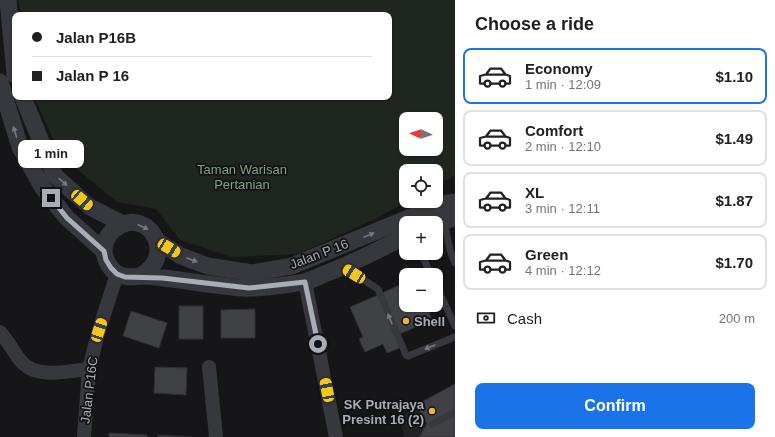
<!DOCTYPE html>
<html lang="en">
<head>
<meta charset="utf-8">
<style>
  body { margin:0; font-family:Helvetica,sans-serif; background:#f6f6f6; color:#202124; height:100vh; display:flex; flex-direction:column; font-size:15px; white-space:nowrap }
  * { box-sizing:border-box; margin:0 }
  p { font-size:13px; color:#757577 }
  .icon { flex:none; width:22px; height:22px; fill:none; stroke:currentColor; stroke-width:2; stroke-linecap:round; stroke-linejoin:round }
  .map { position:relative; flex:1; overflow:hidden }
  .details { display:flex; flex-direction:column; background:#fff; width:320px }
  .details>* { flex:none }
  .top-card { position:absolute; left:12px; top:12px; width:380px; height:88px; border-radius:8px; box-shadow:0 1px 3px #0004; display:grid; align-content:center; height:88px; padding:0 20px; background:#fff }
  .needle { width:26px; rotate:273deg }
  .tools { position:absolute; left:399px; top:112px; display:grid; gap:8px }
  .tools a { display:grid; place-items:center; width:44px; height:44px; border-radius:8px; background:#fff; box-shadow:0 1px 3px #0004; font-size:20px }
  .end { position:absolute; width:18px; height:18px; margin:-9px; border:5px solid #a8adb8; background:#111; box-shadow:0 0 0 2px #111 }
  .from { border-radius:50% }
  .bubble { position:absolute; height:28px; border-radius:8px; background:#fff; box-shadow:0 1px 3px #0004; font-size:13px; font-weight:800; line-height:28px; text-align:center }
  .car { position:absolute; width:12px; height:24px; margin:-12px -6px; border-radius:5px; box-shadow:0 0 3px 1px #0007; background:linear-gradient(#f5c518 24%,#345 0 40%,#f5c518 0 76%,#345 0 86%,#f5c518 0) }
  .top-card b { display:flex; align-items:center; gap:14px; height:38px; font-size:15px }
  .top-card b+b { border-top:1px solid #e0e0e0 }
  .top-card i { width:10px; height:10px; background:#202124 }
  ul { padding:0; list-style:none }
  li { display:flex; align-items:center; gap:12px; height:56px; margin:0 8px 6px; padding:0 12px; border:2px solid #e0e0e0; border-radius:8px }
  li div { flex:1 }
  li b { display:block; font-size:15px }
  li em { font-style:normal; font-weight:800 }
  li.selected { border-color:#1a73e8 }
  li>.icon { width:36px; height:36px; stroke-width:1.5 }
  h2 { padding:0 20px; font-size:18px; line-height:48px }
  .pay { display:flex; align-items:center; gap:10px; height:44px; padding:0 20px; font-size:15px }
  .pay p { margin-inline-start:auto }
  .cta { display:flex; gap:8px; margin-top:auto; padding:8px 20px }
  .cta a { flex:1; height:46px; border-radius:8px; background:#1a73e8; color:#fff; font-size:16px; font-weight:800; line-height:46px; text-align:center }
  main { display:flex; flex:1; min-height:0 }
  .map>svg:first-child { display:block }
  .built { fill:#222225 }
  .green { fill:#1e261f; fill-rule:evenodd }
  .building { fill:#404145; stroke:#303034 }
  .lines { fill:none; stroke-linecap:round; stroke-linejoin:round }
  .service { stroke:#37383d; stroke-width:7 }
  .minor { stroke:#37383d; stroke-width:14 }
  .tertiary { stroke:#37383d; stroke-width:17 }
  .oneway { fill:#757881 }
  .route { stroke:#a8adb8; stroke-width:5 }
  .poi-dot { fill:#f2b134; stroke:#111113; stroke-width:1.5 }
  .labels { text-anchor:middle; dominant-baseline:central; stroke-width:3.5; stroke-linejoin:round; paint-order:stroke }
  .park-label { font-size:13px; fill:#7fa381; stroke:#111113 }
  .street-label { font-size:13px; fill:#a8adb8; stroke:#111113 }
  .poi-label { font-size:13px; font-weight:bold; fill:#a8adb8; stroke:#111113; text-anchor:start }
</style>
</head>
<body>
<main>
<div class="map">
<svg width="455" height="437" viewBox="0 0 455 437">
  <rect width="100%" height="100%" fill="#161618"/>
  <!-- built -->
  <polygon class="built" points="455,384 455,437 404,437 400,418 416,405"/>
  <!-- green -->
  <path class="green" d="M 18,0 L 455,0 L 455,175 L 436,186 L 436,171 L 406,171 L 406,201 L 408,201 L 371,221 L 298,254 L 231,257 L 180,240 L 156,209 L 117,202 L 61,156 L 34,97 L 389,97 L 389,15 L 21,15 ZM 406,119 L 436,119 L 436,149 L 406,149 Z"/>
  <!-- building -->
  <g class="building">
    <polygon points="406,282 406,305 426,305 432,320 395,336 378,295"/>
    <polygon points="378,295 400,348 387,353 383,344 365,352 359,339 363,337 350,307"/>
    <rect x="179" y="306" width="24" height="33"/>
    <polygon points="255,309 255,338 221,338 221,310"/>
    <polygon points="131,311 167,323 159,348 123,336"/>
    <polygon points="155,367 187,368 186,395 154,393"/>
    <polygon points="455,384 455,437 419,437 427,424 416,405"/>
    <polygon points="109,433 147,435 147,437 109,437"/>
    <polygon points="158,435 192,437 158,437"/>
  </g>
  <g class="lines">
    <!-- service -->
    <g class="service">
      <polyline points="444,221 450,250 455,263"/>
      <polyline points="421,253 431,275"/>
      <polyline points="343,267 378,289 406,355 408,356 455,337"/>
      <polyline points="436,285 455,326"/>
      <polyline points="432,424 455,412"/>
    </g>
    <!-- minor -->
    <g class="minor">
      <polyline points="305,282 336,437"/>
      <path d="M 0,332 C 9,342 13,351 20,360 C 35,380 68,371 89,369"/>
      <polyline points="209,367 216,437"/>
      <polyline points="84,437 89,369 99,330 117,274"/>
    </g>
    <!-- tertiary -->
    <g class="tertiary">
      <polyline points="8,0 15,75"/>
      <polyline points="0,82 20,147 43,188 67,218 104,251"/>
      <polyline points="23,97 55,176 90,207 123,224"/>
      <polyline points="436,223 455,218"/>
      <polyline points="157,241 181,256 208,266 252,273 292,266 442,204 455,202"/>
      <path d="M 140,276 C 177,256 150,211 121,225 C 111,230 105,238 104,249 C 104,259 110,270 118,274 C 127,279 136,276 145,276 C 171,278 197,283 223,286 C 232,287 241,289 250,288 C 268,288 287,285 304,282 C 312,280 319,276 327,273 C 354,263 380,249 406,236"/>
    </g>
  </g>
  <!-- one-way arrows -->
  <defs><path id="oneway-solid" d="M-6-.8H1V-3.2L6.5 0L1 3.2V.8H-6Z"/></defs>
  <g class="oneway">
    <use href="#oneway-solid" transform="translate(15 132) rotate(-107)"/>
    <use href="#oneway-solid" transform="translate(63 182) rotate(42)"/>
    <use href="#oneway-solid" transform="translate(143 227) rotate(26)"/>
    <use href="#oneway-solid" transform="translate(369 235) rotate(-22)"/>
    <use href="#oneway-solid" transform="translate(192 260) rotate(21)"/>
    <use href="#oneway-solid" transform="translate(390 319) rotate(-113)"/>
    <use href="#oneway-solid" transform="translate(430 347) rotate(157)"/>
  </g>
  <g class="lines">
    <!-- route -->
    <polyline class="route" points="51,198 67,218 104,251 106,260 111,268 117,274 125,277 162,278 249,288 305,282 318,344"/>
  </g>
  <!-- markers -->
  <g class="poi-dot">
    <circle cx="406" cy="321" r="4"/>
    <circle cx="432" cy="411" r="4"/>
  </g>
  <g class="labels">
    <!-- park labels -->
    <g class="park-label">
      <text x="242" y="169">Taman Warisan<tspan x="242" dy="15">Pertanian</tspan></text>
    </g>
    <!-- street labels -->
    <g class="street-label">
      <text transform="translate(319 254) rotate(-21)">Jalan P 16</text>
      <text transform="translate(89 390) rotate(-83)">Jalan P16C</text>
    </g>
    <!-- poi labels -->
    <g class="poi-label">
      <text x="414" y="321">Shell</text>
      <text x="424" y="404" text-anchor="end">SK Putrajaya<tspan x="424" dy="15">Presint 16 (2)</tspan></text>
    </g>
  </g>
</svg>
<div class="tools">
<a><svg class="needle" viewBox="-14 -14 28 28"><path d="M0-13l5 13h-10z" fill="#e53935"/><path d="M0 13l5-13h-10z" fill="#757577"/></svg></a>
<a><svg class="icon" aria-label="locate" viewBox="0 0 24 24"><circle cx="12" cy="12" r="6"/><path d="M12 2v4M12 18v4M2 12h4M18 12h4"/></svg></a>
<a>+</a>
<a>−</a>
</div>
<i class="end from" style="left:318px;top:344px"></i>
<i class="end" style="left:51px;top:198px"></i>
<div class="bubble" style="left:18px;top:140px;width:66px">1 min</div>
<i class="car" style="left:82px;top:200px;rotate:131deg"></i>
<i class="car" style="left:169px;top:248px;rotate:121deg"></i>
<i class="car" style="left:354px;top:274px;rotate:302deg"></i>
<i class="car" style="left:99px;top:330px;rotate:18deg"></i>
<i class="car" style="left:327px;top:390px;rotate:349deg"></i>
<div class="top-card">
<b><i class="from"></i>Jalan P16B</b>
<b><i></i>Jalan P 16</b>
</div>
</div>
<section class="details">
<h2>Choose a ride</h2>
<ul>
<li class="selected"><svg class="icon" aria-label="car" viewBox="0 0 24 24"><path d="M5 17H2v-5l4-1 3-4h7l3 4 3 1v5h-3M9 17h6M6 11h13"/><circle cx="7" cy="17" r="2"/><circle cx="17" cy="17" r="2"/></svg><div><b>Economy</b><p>1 min · 12:09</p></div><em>$1.10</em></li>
<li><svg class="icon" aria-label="car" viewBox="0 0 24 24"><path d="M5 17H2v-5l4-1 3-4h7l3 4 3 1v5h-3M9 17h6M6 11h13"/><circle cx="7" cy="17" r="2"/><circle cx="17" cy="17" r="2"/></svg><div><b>Comfort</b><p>2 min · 12:10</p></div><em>$1.49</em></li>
<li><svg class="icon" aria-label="car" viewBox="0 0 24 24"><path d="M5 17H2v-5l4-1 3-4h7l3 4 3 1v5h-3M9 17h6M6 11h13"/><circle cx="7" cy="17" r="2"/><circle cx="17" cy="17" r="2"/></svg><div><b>XL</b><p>3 min · 12:11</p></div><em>$1.87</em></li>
<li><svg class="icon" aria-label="car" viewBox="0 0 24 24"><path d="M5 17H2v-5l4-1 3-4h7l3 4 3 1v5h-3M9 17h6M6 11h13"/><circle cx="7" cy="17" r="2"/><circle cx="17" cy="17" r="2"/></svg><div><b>Green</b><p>4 min · 12:12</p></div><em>$1.70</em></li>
</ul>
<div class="pay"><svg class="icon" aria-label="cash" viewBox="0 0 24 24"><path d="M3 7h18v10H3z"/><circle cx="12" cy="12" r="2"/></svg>Cash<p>200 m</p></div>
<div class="cta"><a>Confirm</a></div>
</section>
</main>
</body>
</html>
